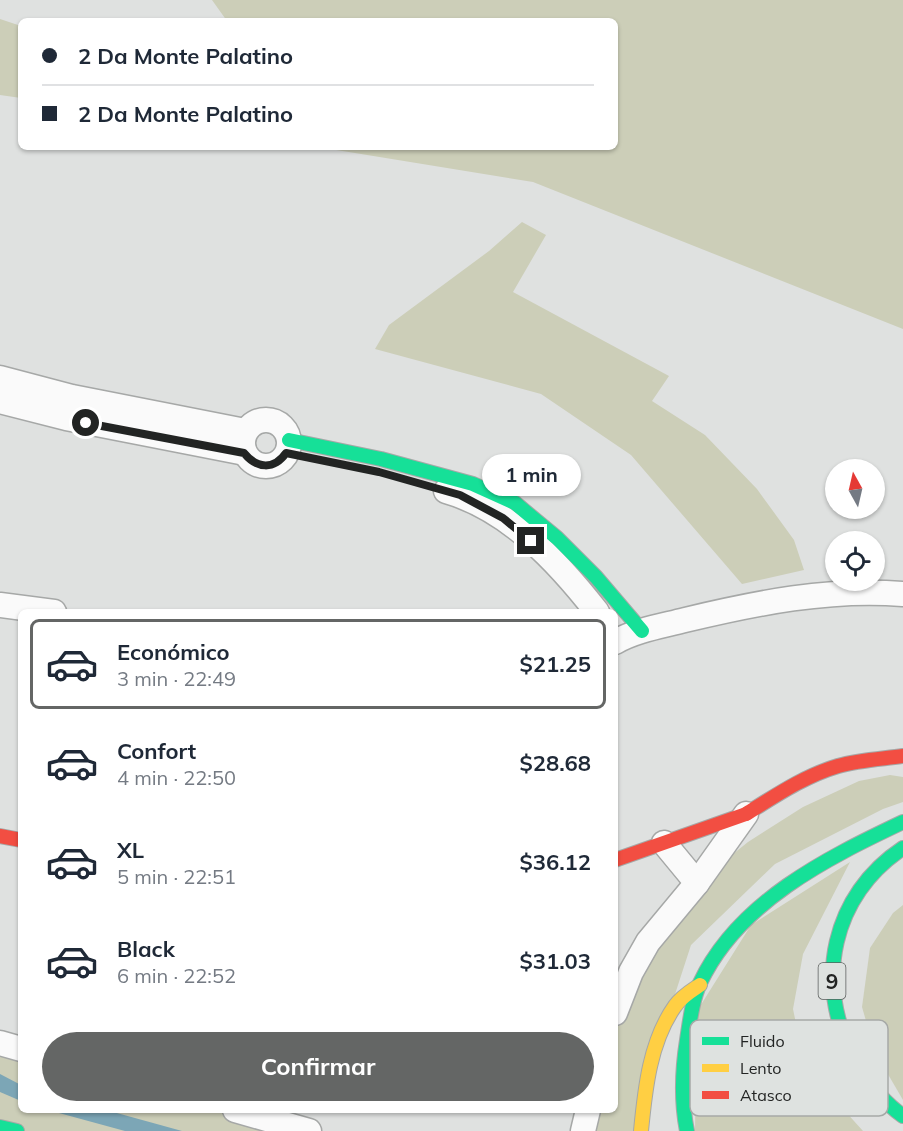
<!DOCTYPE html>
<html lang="es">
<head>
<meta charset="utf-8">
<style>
  body { margin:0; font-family:Mulish,sans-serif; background:#f2f2f3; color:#1f2937; height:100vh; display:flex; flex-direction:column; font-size:22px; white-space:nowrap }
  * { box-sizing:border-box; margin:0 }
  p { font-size:20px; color:#747a83 }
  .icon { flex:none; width:33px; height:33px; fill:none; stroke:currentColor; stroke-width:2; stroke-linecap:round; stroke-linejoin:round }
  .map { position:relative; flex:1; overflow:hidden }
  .drawer { position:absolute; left:18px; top:609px; width:600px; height:504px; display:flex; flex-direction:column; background:#fff; border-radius:9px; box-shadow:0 2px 4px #0004 }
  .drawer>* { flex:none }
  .guide { position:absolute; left:18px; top:18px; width:600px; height:132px; border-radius:9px; box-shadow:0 2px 4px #0004; display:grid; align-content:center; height:132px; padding:0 24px; background:#fff }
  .needle { width:39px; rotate:352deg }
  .controls { position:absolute; left:825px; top:459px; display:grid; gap:12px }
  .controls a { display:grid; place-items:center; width:60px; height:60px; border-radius:50%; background:#fff; box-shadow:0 2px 4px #0004; font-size:30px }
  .end { position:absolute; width:27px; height:27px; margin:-14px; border:8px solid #222423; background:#fff; box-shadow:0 0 0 3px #fff }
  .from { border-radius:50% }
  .bubble { position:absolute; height:42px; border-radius:21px; background:#fff; box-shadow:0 2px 4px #0004; font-size:20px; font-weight:700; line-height:42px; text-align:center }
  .guide b { display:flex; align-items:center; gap:21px; height:57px; font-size:22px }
  .guide b+b { border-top:2px solid #e0e1e3 }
  .guide i { width:15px; height:15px; background:#1f2937 }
  ul { padding:10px 0 0; list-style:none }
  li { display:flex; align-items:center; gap:18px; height:90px; margin:0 12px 9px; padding:0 12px; border:3px solid transparent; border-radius:9px }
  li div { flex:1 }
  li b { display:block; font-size:22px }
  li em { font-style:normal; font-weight:700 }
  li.selected { border-color:#646665 }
  li>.icon { width:54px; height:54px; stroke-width:1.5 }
  .action { display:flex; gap:12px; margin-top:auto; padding:12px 24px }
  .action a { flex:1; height:69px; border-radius:36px; background:#646665; color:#fff; font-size:24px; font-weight:700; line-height:69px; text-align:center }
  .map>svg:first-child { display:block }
  .green { fill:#ccceb8 }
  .water { fill:#7ca6b6 }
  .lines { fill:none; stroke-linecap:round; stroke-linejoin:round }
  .street-casing { stroke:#a6a8a7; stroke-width:27 }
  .fast-casing { stroke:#a6a8a7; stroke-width:16 }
  .slow-casing { stroke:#a6a8a7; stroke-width:16 }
  .jam-casing { stroke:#a6a8a7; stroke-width:16 }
  .street { stroke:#fafafa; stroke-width:24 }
  .fast { stroke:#16e098; stroke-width:14 }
  .slow { stroke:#ffcf43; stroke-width:14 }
  .jam { stroke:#f24e42; stroke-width:14 }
  .route { stroke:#222423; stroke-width:8 }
  .labels { text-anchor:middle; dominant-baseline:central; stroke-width:6; stroke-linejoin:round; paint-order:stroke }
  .shield { fill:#dee2e0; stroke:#5a5d5c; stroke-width:1.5 }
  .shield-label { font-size:21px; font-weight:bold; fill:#222423 }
  .key { fill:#dee2e0; stroke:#a6a9a7; stroke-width:1.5 }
  .key-label { font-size:16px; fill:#222423 }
</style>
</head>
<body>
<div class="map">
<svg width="903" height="1131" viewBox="0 0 903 1131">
  <rect width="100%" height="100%" fill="#dfe1e0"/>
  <!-- green -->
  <g class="green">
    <polygon points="212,0 903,0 903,329 533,182 318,147 615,147 615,21 227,21"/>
    <polygon points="0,19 21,26 21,98 0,95"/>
    <polygon points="522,222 546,235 513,292 669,376 652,401 705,435 757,489 794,540 804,570 742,584 631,455 541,394 375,349 389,325 489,251"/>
    <polygon points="890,775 903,777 903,802 883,809 775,864 691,945 652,1065 641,1131 583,1131 590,1110 615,1110 615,1030 618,1003 697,883 748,842 803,807 859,781"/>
    <polygon points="850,862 803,954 793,1009 804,1062 826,1090 863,1131 695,1131 697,1011 751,925"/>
    <polygon points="903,905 903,1100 875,1052 862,1007 870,948 893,913"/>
    <polygon points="0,1043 21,1049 21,1110 235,1110 309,1131 17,1131 0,1127"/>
  </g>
  <!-- water -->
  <g class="water">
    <polygon points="0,1074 21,1085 21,1101 0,1092"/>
    <polygon points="48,1110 106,1110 182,1131 125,1131"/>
  </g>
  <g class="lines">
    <defs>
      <g id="street">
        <polyline points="0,378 72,397 245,431"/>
        <polyline points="0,401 66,418 245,453"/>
        <circle cx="266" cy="443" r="23"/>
        <path d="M 446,491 C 509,509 558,562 597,612"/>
        <polyline points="0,605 54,612"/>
        <path d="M 615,642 C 636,630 662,626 685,620 C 756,603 829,588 903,594"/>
        <polyline points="664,843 697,883"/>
        <polyline points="615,1013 631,972 648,942 697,883 746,814"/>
        <polyline points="0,1043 21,1049"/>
        <polyline points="235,1110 309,1131"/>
        <polyline points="583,1131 588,1110"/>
      </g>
      <g id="fast">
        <polyline points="289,440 381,459 473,484 515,503 557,538 596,577 642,631"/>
        <path d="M 903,848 C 832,895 814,982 853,1056 C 865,1079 882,1101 903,1116"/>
        <polyline points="0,1127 17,1131"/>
        <path d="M 687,1131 C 681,1101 682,1071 687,1040 C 690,1021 692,1001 700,983 C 738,902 827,858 903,822"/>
      </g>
      <path id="slow" d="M 641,1131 C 645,1089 650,1041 675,1006 C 681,997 691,991 700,985"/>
      <g id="jam">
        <path d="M 746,814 C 775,796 804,776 838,766 C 859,760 881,759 903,756"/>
        <polyline points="0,836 21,840"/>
        <polyline points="615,860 746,814"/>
      </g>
    </defs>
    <!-- street casing -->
    <use href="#street" class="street-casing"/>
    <!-- fast casing -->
    <use href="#fast" class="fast-casing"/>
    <!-- slow casing -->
    <use href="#slow" class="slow-casing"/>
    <!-- jam casing -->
    <use href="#jam" class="jam-casing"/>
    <!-- street -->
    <use href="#street" class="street"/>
    <!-- fast -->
    <use href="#fast" class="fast"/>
    <!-- slow -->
    <use href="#slow" class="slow"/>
    <!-- jam -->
    <use href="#jam" class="jam"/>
  </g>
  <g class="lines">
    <!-- route -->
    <path class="route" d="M 86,423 L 244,453 C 257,469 274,470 286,453 L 379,472 L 460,495 L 503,518 L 531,541"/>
  </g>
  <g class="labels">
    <!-- shield labels -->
    <rect class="shield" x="818.5" y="963" width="27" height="36" rx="4.5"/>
    <g class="shield-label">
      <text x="832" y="981">9</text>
    </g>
  </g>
  <!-- legend -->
  <rect x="690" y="1020" width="198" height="96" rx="9" class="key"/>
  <rect x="702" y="1037" width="27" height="8" fill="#16e098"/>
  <rect x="702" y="1064" width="27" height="8" fill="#ffcf43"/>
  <rect x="702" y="1091" width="27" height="8" fill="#f24e42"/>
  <g class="key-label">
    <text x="740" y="1047">Fluido</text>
    <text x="740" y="1074">Lento</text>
    <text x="740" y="1101">Atasco</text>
  </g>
</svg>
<div class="controls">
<a><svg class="needle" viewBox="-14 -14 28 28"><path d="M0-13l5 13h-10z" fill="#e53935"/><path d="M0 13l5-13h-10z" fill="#747a83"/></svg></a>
<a><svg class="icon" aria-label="locate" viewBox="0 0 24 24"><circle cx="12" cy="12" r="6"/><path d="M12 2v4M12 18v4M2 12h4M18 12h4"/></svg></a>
</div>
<i class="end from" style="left:86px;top:423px"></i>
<i class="end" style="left:531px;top:541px"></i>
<div class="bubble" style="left:482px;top:454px;width:99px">1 min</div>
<div class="guide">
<b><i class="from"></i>2 Da Monte Palatino</b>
<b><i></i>2 Da Monte Palatino</b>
</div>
<section class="drawer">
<ul>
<li class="selected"><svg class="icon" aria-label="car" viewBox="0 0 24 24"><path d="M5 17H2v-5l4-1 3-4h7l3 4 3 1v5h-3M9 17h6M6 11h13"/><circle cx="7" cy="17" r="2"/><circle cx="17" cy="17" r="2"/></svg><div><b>Económico</b><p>3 min · 22:49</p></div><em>$21.25</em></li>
<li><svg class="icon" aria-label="car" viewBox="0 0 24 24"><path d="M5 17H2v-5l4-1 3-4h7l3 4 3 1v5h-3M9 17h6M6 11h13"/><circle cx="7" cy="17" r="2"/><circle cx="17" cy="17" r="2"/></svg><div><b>Confort</b><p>4 min · 22:50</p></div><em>$28.68</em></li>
<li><svg class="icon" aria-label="car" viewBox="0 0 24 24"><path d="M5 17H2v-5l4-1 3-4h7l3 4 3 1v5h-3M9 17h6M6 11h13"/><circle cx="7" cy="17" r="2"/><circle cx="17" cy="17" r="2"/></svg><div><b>XL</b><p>5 min · 22:51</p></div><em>$36.12</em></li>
<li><svg class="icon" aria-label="car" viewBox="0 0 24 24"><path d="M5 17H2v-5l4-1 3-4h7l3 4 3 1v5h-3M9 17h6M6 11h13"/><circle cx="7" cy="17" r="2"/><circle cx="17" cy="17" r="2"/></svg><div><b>Black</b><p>6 min · 22:52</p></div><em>$31.03</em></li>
</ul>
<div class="action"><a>Confirmar</a></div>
</section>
</div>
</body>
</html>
